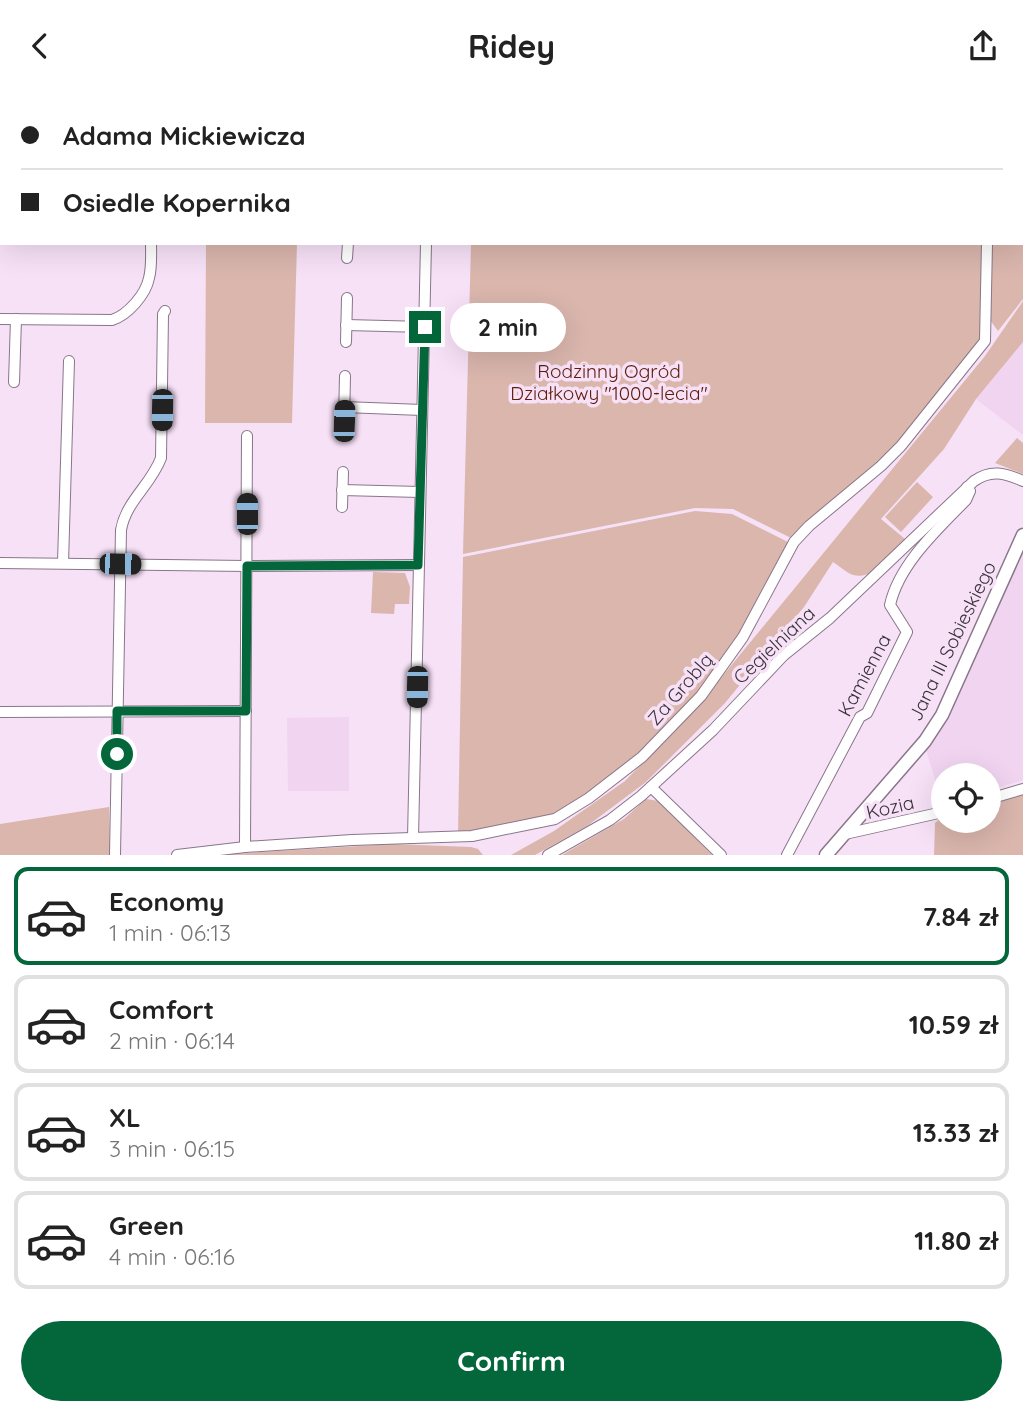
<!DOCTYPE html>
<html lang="en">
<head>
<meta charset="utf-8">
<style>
  body { margin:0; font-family:Quicksand,sans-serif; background:#f2f2f2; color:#222; height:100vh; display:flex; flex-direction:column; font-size:26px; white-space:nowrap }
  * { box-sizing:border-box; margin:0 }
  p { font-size:23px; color:#767676 }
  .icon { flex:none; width:38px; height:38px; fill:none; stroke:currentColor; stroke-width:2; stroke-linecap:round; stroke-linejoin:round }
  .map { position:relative; height:764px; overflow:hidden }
  .side { display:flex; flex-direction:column; background:#fff; flex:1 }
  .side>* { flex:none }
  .top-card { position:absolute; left:0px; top:0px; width:1024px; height:154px; box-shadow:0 7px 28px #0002; display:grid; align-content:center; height:154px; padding:0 21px; background:#fff }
  .tools { position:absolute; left:931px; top:672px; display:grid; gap:14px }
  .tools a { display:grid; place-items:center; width:70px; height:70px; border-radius:50%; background:#fff; box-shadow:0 7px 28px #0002; font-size:35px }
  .end { position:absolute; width:32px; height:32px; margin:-16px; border:9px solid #03673b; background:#fff; box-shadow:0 0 0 4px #fff }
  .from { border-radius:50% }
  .bubble { position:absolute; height:49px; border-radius:24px; background:#fff; box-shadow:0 7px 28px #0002; font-size:23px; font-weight:700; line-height:49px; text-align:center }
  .car { position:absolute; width:21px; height:42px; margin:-21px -10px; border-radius:9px; box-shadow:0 0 5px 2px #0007; background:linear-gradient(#222 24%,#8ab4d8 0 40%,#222 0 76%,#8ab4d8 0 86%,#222 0) }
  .top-card b { display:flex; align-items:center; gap:24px; height:66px; font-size:26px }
  .top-card b+b { border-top:2px solid #e0e0e0 }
  .top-card i { width:18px; height:18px; background:#222 }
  ul { padding:12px 0 0; list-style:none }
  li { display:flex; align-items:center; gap:21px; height:98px; margin:0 14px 10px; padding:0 7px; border:4px solid #e0e0e0; border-radius:14px }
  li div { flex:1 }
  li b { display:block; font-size:26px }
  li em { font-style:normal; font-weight:700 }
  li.on { border-color:#03673b }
  li>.icon { width:63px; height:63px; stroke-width:1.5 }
  .cta { display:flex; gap:14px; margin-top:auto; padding:14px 21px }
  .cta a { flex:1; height:80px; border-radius:42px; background:#03673b; color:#fff; font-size:28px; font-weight:700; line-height:80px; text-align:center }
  header { display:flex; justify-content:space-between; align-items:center; height:91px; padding:0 21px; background:#fff; font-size:32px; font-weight:700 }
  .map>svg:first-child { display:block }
  .built { fill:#f0d4f0 }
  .green { fill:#dab6ad }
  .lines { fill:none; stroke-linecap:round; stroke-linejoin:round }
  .minor-casing { stroke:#897689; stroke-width:12 }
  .tertiary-casing { stroke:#897689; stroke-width:15 }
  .minor { stroke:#fff; stroke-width:10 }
  .tertiary { stroke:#fff; stroke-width:12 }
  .route { stroke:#03673b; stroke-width:9 }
  .labels { text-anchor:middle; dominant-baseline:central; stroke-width:7; stroke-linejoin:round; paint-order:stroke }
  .park-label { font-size:19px; fill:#5e1a0a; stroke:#f7e1f7 }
  .street-label { font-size:19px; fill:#3a323a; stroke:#f7e1f7 }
</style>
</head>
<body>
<header><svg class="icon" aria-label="back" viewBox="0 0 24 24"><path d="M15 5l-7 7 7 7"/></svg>Ridey<svg class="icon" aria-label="share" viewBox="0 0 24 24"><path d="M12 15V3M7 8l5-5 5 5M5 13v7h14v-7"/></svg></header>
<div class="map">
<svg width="1023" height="764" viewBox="0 0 1023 764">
  <rect width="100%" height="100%" fill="#f7e1f7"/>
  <!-- built -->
  <g class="built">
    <polygon points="0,0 203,0 2,2 2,27"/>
    <polygon points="1023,251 1023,344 976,308"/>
    <polygon points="1023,457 1023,689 989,700 989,684 943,684 943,714 926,659 945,627"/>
    <polygon points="349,626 349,700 288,700 287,627"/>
  </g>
  <!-- green -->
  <g class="green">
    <polygon points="475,0 986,0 475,2"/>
    <polygon points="996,0 1023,0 1023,208 998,240 990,229 992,152 1022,152 1022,2"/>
    <polygon points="206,152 297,152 292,332 205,332"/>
    <polygon points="471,152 983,152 980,249 897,353 876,374 793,448 733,418 695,417 463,463"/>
    <path d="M 1023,210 L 1023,251 L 976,308 L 944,358 L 881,428 L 905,448 C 891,463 870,496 847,481 C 842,478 838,474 833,471 L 804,516 L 725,612 L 646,691 L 587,735 L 535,764 L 511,764 L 554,740 L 625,690 L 693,621 L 985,265 Z"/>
    <polygon points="1017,347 1023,352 1023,383 995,372"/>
    <polygon points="917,391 933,406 901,441 885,426"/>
    <polygon points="695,420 732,423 790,452 741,545 698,604 639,664 587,704 553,725 458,744 463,466"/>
    <polygon points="373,481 405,482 410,496 409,513 395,513 394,523 371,522"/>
    <polygon points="1023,700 1023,764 934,764 935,732 943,725 943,730 989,730 989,711"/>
    <polygon points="646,708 659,710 712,764 562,764 624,728"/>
    <polygon points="109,716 110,764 0,764 0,733"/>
    <polygon points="392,753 471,756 478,758 483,764 215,764"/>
  </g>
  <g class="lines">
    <defs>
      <g id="minor">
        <polyline points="262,2 262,0"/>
        <polyline points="368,2 368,0"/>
        <polyline points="439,2 439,0"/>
        <polyline points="991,2 991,0"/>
        <polyline points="347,167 348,152"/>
        <path d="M 0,228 L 112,229 C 128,224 146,203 149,187 C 152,176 151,163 151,152"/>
        <polyline points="346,234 425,236"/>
        <polyline points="346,251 347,207"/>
        <polyline points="14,291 16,228"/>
        <polyline points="344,316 422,319"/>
        <polyline points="344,330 345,285"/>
        <polyline points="342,399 420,401"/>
        <polyline points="342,416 343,381"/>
        <polyline points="0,472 247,475 418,474"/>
        <polyline points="63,472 69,270"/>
        <polyline points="0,621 246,620"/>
        <polyline points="651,696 721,764"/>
        <polyline points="989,708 1023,698"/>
        <polyline points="845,743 943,721"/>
        <polyline points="413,747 426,152"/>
        <polyline points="245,756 247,345"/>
        <path d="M 115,764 L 121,439 C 126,410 151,394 161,367 L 163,223 L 165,220"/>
        <polyline points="177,764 245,756 352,749 472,745 555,728 589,707 642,666 701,605 743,546 794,451 809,435 881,375 901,355 985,250 987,152"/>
        <path d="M 548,764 L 610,729 L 641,705 L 713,639 L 784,564 L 830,527 L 974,390 C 991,378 1005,382 1023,390"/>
        <path d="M 787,764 L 860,626 L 867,622 L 907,541 L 890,514 C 899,473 938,438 966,409 L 970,400 L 967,396"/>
      </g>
      <polyline id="tertiary" points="826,764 925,650 942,624 1023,444"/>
    </defs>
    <!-- minor casing -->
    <use href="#minor" class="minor-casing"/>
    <!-- tertiary casing -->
    <use href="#tertiary" class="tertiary-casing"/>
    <!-- minor -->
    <use href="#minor" class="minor"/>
    <!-- tertiary -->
    <use href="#tertiary" class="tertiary"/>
  </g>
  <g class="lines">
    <!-- route -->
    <polyline class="route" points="117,663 117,620 246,620 247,475 418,474 425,236"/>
  </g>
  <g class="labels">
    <!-- park labels -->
    <g class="park-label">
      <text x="609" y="280">Rodzinny Ogród<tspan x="609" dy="22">Działkowy "1000-lecia"</tspan></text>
    </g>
    <!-- street labels -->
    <g class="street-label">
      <text transform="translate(952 550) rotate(-64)">Jana III Sobieskiego</text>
      <text transform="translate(774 554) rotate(-43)">Cegielniana</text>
      <text transform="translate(864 584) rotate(-62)">Kamienna</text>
      <text transform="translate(680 598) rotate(-49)">Za Groblą</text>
      <text transform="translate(890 716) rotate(-13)">Kozia</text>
    </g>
  </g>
</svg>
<div class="tools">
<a><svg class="icon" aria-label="locate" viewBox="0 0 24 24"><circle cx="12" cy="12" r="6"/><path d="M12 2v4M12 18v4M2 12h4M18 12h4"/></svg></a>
</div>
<i class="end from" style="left:117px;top:663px"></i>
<i class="end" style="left:425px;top:236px"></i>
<div class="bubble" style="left:450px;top:212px;width:116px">2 min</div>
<i class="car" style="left:162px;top:319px;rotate:181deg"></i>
<i class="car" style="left:344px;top:330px;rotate:2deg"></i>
<i class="car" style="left:247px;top:423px;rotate:0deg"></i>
<i class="car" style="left:120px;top:473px;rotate:91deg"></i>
<i class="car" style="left:417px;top:596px;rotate:181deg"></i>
<div class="top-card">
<b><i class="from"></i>Adama Mickiewicza</b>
<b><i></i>Osiedle Kopernika</b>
</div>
</div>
<section class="side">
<ul>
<li class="on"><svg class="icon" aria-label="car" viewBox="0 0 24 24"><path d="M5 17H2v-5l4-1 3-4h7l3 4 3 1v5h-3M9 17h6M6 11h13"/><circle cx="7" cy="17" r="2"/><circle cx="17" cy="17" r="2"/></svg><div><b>Economy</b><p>1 min · 06:13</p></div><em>7.84 zł</em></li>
<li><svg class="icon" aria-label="car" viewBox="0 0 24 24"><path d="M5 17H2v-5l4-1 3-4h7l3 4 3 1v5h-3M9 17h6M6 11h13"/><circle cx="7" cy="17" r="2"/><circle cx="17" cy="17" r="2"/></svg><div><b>Comfort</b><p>2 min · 06:14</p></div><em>10.59 zł</em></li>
<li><svg class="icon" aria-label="car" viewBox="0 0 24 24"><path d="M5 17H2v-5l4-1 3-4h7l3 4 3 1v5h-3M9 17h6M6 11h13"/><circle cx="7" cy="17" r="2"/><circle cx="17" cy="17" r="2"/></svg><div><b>XL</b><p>3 min · 06:15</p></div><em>13.33 zł</em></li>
<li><svg class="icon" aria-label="car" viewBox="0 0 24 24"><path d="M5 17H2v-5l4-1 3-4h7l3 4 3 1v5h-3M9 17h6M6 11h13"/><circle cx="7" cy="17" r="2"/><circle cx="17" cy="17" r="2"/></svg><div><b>Green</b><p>4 min · 06:16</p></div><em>11.80 zł</em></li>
</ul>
<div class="cta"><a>Confirm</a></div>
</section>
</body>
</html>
